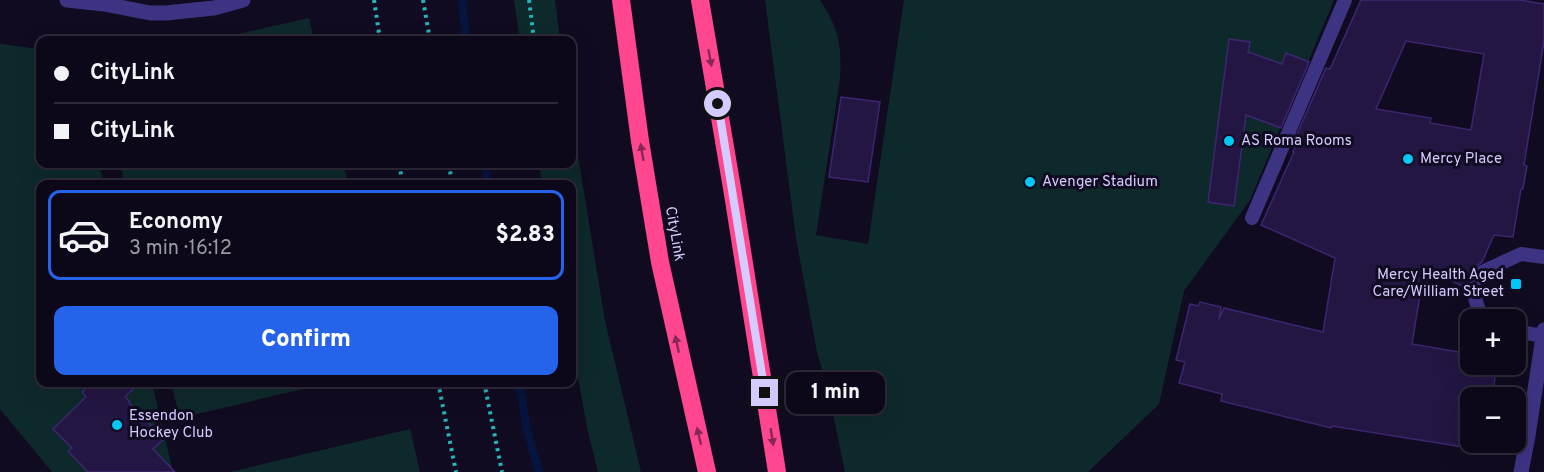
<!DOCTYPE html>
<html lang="en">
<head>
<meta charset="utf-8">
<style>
  body { margin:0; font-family:Overpass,sans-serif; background:#1b1626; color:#f1f3f6; height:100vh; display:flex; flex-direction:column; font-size:22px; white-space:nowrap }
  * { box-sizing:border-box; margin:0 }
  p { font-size:20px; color:#9a9aa2 }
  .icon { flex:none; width:33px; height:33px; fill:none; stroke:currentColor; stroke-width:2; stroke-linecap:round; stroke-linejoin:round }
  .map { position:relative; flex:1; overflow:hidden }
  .panel { position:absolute; left:36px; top:180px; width:540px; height:207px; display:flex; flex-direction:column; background:#0d0819; border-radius:12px; box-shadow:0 6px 24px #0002,0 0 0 2px #2d2938 }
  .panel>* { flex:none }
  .banner { position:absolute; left:36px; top:36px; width:540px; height:132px; border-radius:12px; box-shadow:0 6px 24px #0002,0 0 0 2px #2d2938; display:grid; align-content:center; height:132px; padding:0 18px; background:#0d0819 }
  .buttons { position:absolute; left:1460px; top:309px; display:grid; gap:12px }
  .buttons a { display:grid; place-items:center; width:66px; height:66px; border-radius:12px; background:#0d0819; box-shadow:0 6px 24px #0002,0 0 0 2px #2d2938; font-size:30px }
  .end { position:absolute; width:27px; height:27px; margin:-14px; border:8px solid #d5cbff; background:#111; box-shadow:0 0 0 3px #111 }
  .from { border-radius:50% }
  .bubble { position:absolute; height:42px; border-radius:12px; background:#0d0819; box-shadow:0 6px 24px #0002,0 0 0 2px #2d2938; font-size:20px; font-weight:800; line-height:42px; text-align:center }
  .banner b { display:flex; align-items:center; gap:21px; height:57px; font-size:22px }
  .banner b+b { border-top:2px solid #2d2938 }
  .banner i { width:15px; height:15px; background:#f1f3f6 }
  ul { padding:10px 0 0; list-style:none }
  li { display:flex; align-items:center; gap:18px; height:90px; margin:0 12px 9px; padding:0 6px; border:3px solid transparent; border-radius:12px }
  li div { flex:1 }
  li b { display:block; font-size:22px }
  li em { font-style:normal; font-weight:800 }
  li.active { border-color:#2563eb }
  li>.icon { width:54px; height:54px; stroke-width:1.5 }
  .button { display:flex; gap:12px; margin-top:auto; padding:12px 18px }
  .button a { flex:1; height:69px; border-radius:12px; background:#2563eb; color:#fff; font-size:24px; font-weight:800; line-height:69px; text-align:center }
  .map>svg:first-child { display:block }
  .green { fill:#0e292b }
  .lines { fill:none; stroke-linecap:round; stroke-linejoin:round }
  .stream { stroke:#06153f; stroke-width:8 }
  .building { fill:#231643; stroke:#3c2671; stroke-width:1.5; fill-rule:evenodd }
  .path { stroke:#25b5b9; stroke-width:4; stroke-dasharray:3 4.5; stroke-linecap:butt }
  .lane { stroke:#3d3383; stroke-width:14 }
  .street { stroke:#3d3383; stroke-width:15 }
  .highway { stroke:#ff468e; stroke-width:18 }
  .oneway { fill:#882858 }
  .route { stroke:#d5cbff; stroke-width:8 }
  .poi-dot { fill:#00c7f6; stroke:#110b21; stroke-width:2 }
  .labels { text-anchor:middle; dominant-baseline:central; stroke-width:6; stroke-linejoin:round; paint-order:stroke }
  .poi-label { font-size:15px; fill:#d5cbff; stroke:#110b21; text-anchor:start }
  .street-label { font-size:15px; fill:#d5cbff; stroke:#110b21 }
</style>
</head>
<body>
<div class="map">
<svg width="1544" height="472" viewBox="0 0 1544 472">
  <rect width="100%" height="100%" fill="#110b21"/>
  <!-- green -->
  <g class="green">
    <polygon points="514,0 555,0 560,40 520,40"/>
    <path d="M 765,0 L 820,0 C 839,29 842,45 840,79 L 816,235 L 868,244 L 904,0 L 1334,0 L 1250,200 L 1184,291 L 1159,404 L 1088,472 L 845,472 L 828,390 L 817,352 L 796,238 Z"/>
    <polygon points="309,18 314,40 212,40"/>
    <polygon points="0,44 40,49 40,164 99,164 104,184 40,184 40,382 152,383 173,472 52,472 0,409"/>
    <polygon points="572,119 605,321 641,472 598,472 588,432 572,345 572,184 542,184 539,164 572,164"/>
    <polygon points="120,164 343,164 348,184 125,184"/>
    <polygon points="171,383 171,382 329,383 180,418"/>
    <polygon points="410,429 420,472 230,472"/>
  </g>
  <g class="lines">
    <!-- stream -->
    <g class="stream">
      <polyline points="462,0 466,40"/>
      <polyline points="485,164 488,184"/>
      <polyline points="519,382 527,430 539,472"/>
    </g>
  </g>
  <!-- building -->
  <g class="building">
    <path d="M 1361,0 L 1520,0 L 1544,4 L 1544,41 L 1524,165 L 1527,166 L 1523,189 L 1521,189 L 1513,237 L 1494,235 L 1482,262 L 1475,267 L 1468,279 L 1467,288 L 1431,272 L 1429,284 L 1425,283 L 1423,296 L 1420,295 L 1412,344 L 1470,354 L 1470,364 L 1497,364 L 1492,398 L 1470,398 L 1470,448 L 1332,426 L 1331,428 L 1221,401 L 1222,394 L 1179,383 L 1185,362 L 1176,360 L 1190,304 L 1198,306 L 1200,302 L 1221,307 L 1219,319 L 1224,308 L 1323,332 L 1335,258 L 1261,225 L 1294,152 L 1293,152 L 1298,140 L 1295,139 L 1326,68 L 1330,69 ZM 1406,41 L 1484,54 L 1471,130 L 1430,123 L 1431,118 L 1376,109 Z"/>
    <polygon points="1229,39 1250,42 1248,52 1282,64 1286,53 1309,62 1281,128 1246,115 1234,206 1208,202"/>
    <polygon points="841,97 880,102 868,182 829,177"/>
    <polygon points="92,382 140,382 125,397 130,402 129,403 164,439 153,449 175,472 88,472 68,451 72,448 53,429 86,397 82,392"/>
  </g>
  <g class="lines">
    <!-- path -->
    <g class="path">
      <polyline points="374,0 380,40"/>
      <polyline points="423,0 430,40"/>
      <polyline points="529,0 534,40"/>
      <polyline points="399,164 403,184"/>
      <polyline points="449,164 452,184"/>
      <polyline points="438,382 456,472"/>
      <polyline points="484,382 502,472"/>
    </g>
    <!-- lane -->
    <g class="lane">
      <polyline points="1252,218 1345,0"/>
      <polyline points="1490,320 1480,314 1475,298 1476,283 1482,272 1521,254 1544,257"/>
      <polyline points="1515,331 1543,336"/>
    </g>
    <!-- street -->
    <g class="street">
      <polyline points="67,0 104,4 150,13 166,13 214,8 243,0"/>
      <polyline points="1521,472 1528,436 1544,330"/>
    </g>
    <!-- highway -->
    <g class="highway">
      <polyline points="621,0 640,141 660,262 707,472"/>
      <polyline points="700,0 733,194 777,472"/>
    </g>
  </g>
  <!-- one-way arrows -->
  <defs><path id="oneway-solid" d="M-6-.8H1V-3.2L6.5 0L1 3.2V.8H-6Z" transform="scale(1.5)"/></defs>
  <g class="oneway">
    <use href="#oneway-solid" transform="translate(710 58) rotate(80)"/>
    <use href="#oneway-solid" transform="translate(642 152) rotate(-100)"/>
    <use href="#oneway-solid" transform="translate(677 344) rotate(-102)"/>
    <use href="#oneway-solid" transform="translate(699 436) rotate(-103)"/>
    <use href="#oneway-solid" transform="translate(772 437) rotate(81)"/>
  </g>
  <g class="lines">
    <!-- route -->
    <polyline class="route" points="718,104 765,393"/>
  </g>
  <!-- markers -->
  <g class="poi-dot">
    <circle cx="1229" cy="141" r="6"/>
    <circle cx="1408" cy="159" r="6"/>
    <circle cx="1030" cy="182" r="6"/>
    <rect x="1510" y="278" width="12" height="12" rx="3"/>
    <circle cx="117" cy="425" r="6"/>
  </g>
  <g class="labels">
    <!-- poi labels -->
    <g class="poi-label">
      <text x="1241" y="141">AS Roma Rooms</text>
      <text x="1420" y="159">Mercy Place</text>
      <text x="1042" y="182">Avenger Stadium</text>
      <text x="1504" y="275" text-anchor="end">Mercy Health Aged<tspan x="1504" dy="17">Care/William Street</tspan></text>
      <text x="129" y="416">Essendon<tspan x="129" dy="17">Hockey Club</tspan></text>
    </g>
    <!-- street labels -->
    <g class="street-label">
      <text transform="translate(674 234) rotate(80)">CityLink</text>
    </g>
  </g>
</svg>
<div class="buttons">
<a>+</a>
<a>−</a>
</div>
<i class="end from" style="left:718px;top:104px"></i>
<i class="end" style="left:765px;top:393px"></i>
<div class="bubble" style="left:786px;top:372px;width:99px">1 min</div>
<div class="banner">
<b><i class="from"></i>CityLink</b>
<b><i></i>CityLink</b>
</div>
<section class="panel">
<ul>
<li class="active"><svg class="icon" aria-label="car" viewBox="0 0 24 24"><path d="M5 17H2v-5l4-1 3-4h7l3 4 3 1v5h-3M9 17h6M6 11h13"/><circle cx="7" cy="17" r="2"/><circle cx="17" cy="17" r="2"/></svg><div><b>Economy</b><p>3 min · 16:12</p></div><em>$2.83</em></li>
</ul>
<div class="button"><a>Confirm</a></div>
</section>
</div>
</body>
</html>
